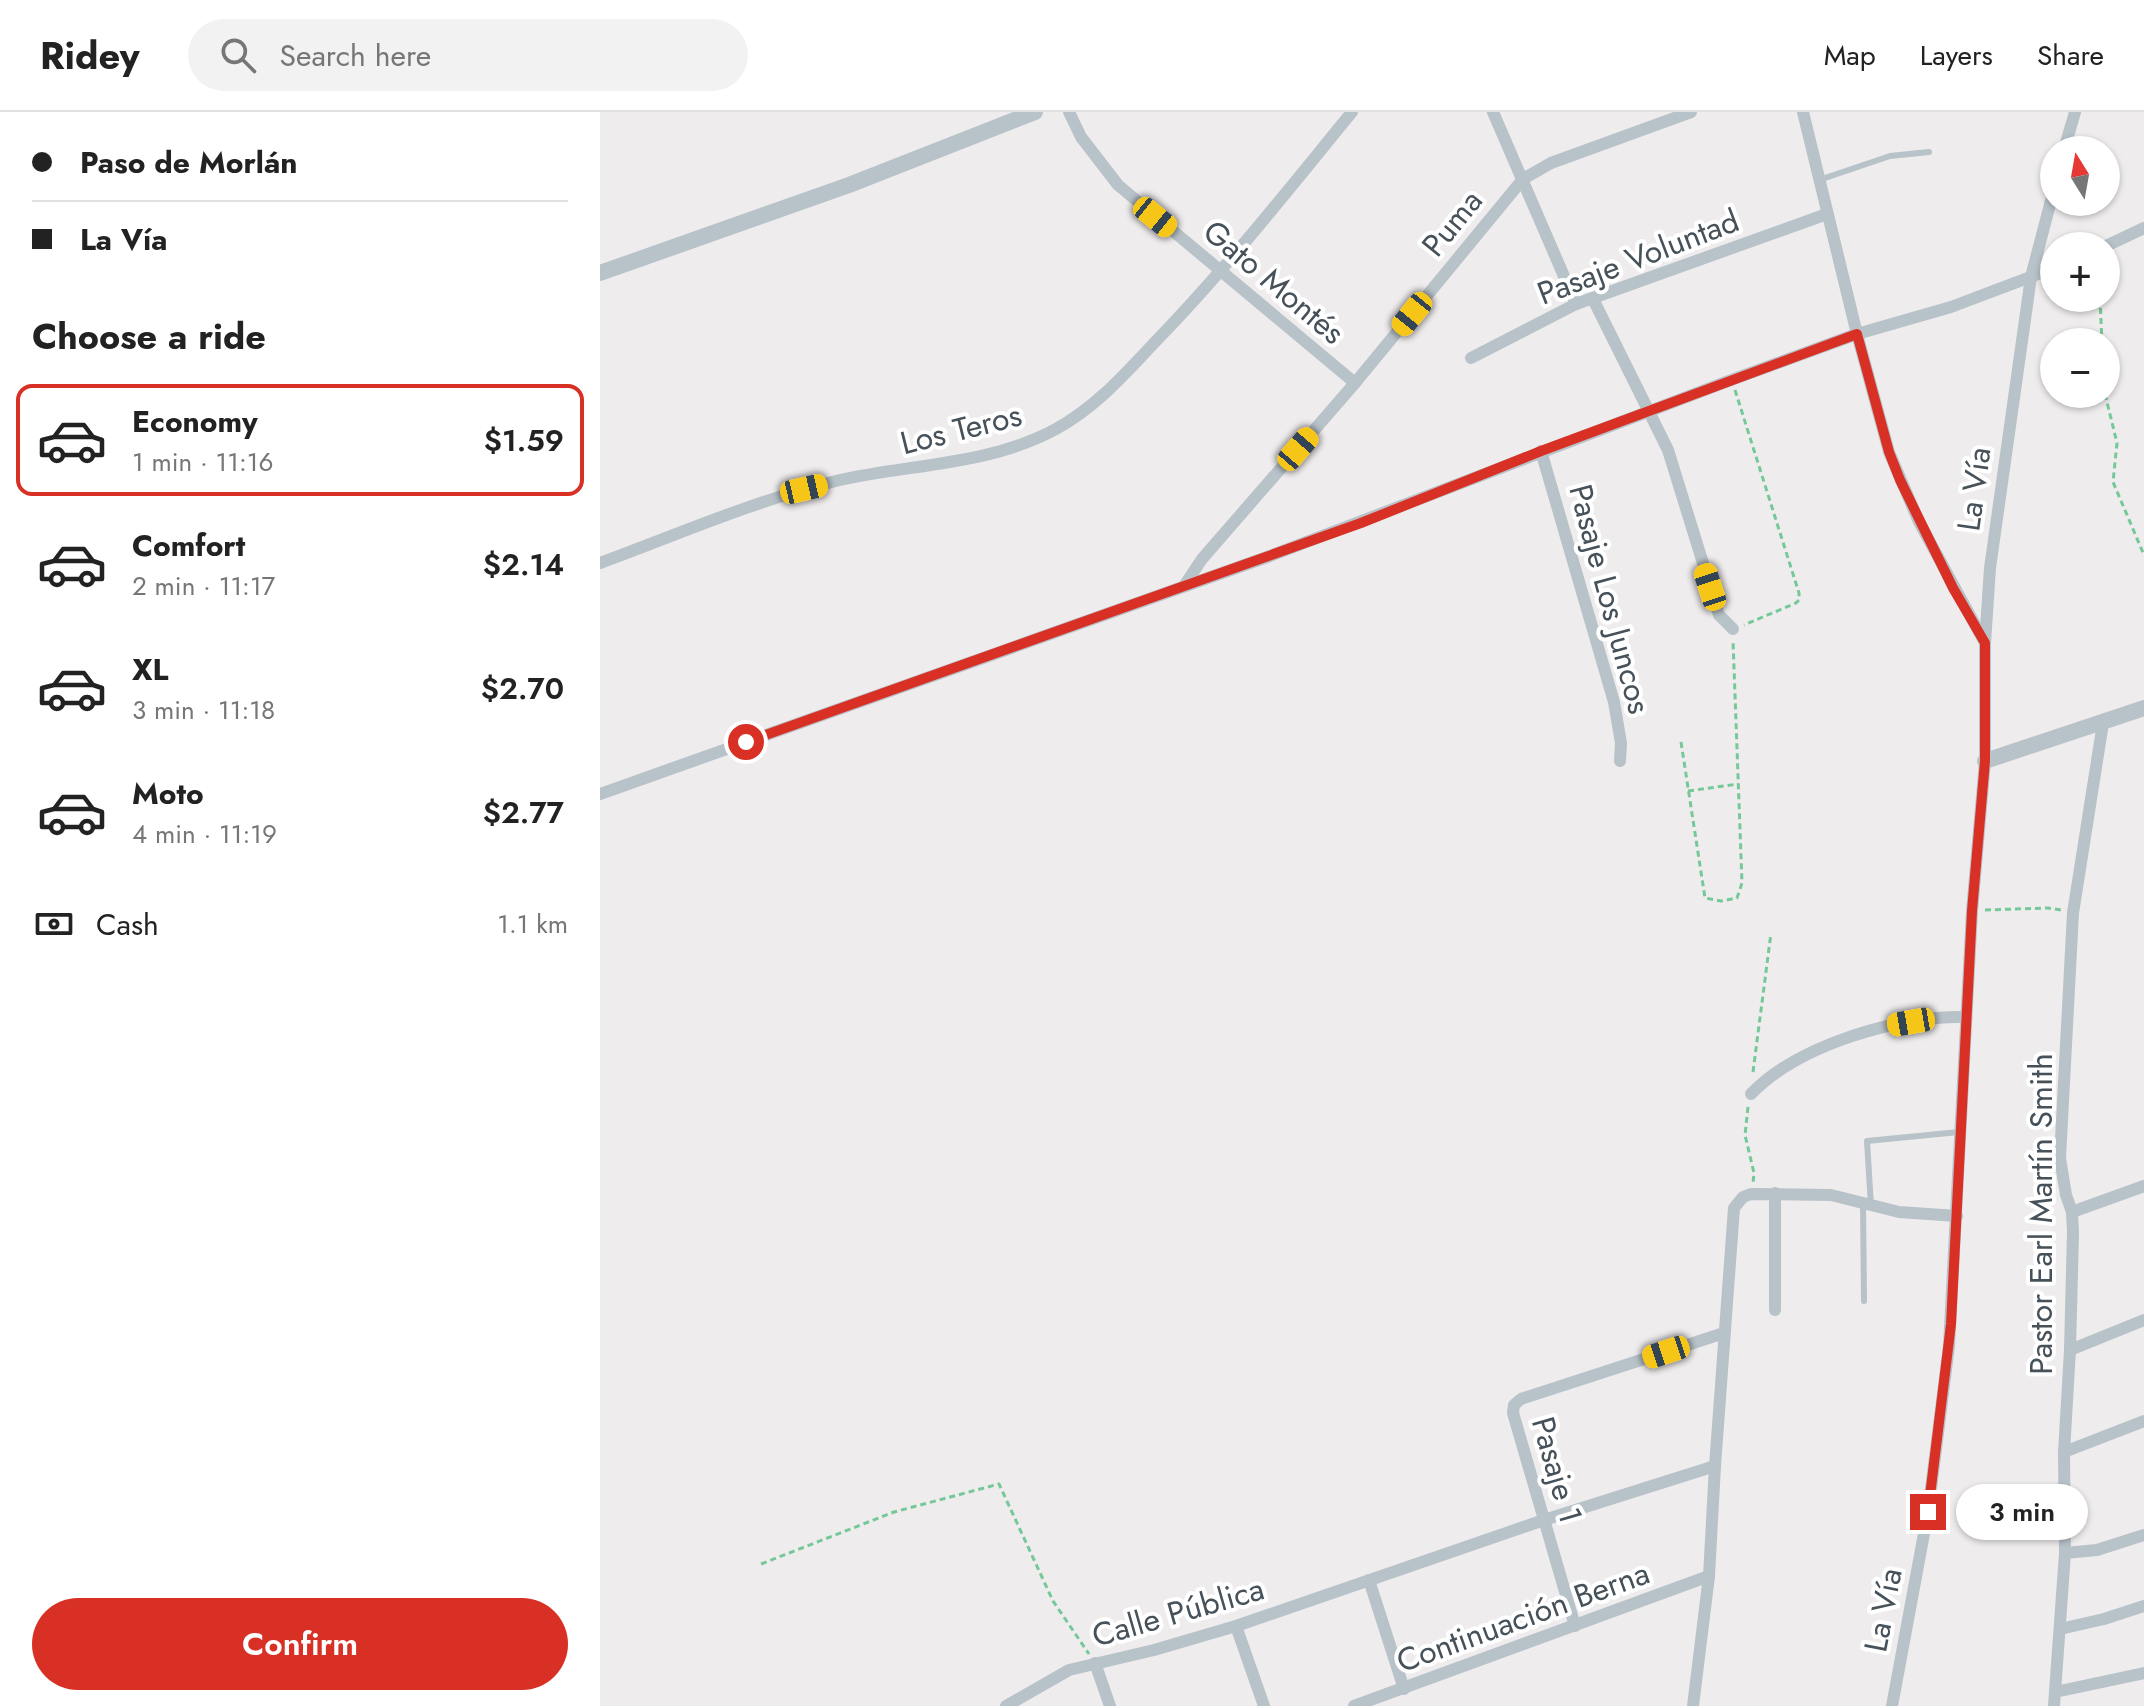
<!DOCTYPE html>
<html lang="en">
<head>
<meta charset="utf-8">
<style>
  body { margin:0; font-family:Jost,sans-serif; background:#f2f2f2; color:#222; height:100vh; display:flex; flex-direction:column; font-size:30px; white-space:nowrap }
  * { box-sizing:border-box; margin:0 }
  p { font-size:26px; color:#767676 }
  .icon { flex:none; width:44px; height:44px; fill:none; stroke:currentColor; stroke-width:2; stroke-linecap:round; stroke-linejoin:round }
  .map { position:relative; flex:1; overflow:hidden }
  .side { display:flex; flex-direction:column; background:#fff; width:600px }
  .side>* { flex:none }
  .guide { display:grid; align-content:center; height:176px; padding:0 32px; background:#fff }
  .needle { width:52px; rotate:349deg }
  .buttons { position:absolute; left:1440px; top:24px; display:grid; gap:16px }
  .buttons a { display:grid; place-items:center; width:80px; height:80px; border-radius:50%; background:#fff; box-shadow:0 2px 6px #0004; font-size:40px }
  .end { position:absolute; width:36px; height:36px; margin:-18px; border:10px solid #d93025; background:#fff; box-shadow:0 0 0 4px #fff }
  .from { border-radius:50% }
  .bubble { position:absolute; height:56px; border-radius:28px; background:#fff; box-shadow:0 2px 6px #0004; font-size:26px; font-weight:600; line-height:56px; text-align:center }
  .car { position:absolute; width:24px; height:48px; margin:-24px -12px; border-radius:10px; box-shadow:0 0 6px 2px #0007; background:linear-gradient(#f5c518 24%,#345 0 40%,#f5c518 0 76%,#345 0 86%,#f5c518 0) }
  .guide b { display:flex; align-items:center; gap:28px; height:76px; font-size:30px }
  .guide b+b { border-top:2px solid #e0e0e0 }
  .guide i { width:20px; height:20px; background:#222 }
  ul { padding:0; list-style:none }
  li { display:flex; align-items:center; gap:24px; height:112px; margin:0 16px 12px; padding:0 16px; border:4px solid transparent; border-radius:16px }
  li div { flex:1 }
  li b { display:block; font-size:30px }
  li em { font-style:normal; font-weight:600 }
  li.current { border-color:#d93025 }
  li>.icon { width:72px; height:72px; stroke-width:1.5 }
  h2 { padding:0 32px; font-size:36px; line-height:96px }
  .pay { display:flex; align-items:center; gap:20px; height:88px; padding:0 32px; font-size:30px }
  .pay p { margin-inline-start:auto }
  .action { display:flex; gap:16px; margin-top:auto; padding:16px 32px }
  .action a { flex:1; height:92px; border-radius:48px; background:#d93025; color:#fff; font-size:32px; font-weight:600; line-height:92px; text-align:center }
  header { display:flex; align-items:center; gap:48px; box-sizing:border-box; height:112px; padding:0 40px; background:#fff; border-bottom:2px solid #e0e0e0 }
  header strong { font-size:38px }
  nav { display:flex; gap:44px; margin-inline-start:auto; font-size:28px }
  .search { width:560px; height:72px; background:#f2f2f2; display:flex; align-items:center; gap:20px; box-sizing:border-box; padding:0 28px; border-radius:44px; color:#767676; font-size:30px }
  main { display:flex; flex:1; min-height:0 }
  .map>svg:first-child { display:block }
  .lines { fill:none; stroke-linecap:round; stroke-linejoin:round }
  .path { stroke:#75c898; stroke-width:3; stroke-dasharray:6 4; stroke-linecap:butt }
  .service { stroke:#b8c2c9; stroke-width:6 }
  .minor { stroke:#b8c2c9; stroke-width:12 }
  .tertiary { stroke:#b8c2c9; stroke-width:16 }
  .route { stroke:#d93025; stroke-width:10 }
  .labels { text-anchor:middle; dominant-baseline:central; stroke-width:8; stroke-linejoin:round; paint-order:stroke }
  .street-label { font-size:32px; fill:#465159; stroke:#fff }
</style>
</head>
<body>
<header>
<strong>Ridey</strong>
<div class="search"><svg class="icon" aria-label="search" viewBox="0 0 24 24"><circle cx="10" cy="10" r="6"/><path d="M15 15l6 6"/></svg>Search here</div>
<nav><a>Map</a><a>Layers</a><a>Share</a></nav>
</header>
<main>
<section class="side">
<div class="guide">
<b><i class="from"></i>Paso de Morlán</b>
<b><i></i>La Vía</b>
</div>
<h2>Choose a ride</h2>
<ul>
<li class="current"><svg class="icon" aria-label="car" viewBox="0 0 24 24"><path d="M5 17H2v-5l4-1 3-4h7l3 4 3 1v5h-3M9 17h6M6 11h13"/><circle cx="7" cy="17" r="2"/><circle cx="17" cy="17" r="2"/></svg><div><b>Economy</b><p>1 min · 11:16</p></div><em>$1.59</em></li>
<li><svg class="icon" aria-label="car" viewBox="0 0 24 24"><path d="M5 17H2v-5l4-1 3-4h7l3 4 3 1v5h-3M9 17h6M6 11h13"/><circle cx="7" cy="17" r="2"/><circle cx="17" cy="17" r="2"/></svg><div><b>Comfort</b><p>2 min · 11:17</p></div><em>$2.14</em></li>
<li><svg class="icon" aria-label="car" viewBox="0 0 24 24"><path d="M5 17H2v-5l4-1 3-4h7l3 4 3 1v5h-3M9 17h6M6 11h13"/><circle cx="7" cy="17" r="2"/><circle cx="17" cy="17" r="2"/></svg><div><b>XL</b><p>3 min · 11:18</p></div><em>$2.70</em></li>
<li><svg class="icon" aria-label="car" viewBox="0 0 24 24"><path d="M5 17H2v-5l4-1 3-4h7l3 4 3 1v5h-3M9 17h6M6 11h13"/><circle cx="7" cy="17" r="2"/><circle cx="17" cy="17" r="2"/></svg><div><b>Moto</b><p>4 min · 11:19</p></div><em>$2.77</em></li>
</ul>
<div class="pay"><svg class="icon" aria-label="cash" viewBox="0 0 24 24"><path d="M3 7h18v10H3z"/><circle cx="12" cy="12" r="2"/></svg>Cash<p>1.1 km</p></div>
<div class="action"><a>Confirm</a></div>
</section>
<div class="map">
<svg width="1544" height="1594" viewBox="0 0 1544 1594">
  <rect width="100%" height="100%" fill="#efeced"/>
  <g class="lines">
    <!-- path -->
    <g class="path">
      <polyline points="1500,186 1502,230"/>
      <polyline points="1135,278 1199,481 1199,488 1196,491 1144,513"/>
      <polyline points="1505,282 1517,331 1513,370 1544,443"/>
      <polyline points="1081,630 1105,786 1121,789 1137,786 1142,771 1133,529"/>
      <polyline points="1088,679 1138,672"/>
      <polyline points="1385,798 1448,796 1461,798"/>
      <polyline points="1153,960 1171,821"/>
      <polyline points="1148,995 1145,1023 1154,1061 1153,1071"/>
      <polyline points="161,1452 294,1400 399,1372 453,1489 489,1542"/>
    </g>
    <!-- service -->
    <g class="service">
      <polyline points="1219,68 1290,44 1329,40"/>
      <polyline points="1263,1090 1264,1189"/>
      <polyline points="1271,1094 1267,1029 1359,1020"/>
    </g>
    <!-- minor -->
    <g class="minor">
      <polyline points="469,0 481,25 518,73 755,271"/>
      <polyline points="893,0 976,192"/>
      <polyline points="1203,0 1257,222 1289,340 1319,410 1385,531"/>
      <polyline points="1464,38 1475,0"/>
      <polyline points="1506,134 1544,116"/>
      <polyline points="993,187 1068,338 1119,503 1133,517"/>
      <polyline points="871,246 976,192 1227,102"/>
      <polyline points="941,339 1014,590 1021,631 1020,649"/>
      <path d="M 0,451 C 79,422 158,387 240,368 C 311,352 390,353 456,317 C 496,295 525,262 556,229 C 626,157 688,78 752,0"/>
      <polyline points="584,474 602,447 755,271 923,67 951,51 1091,0"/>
      <polyline points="0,682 670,444 1131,268 1257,222 1351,195 1454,156"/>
      <path d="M 1151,982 C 1198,933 1299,903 1366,905"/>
      <polyline points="1175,1081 1175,1198"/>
      <polyline points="1472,1100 1544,1074"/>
      <polyline points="1470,1238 1544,1208"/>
      <polyline points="1464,1340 1544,1309"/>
      <polyline points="1465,1441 1497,1438 1544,1423"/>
      <polyline points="769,1468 804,1577"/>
      <polyline points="636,1514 664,1594"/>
      <polyline points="975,1514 913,1301 914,1293 921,1287 1124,1221"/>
      <polyline points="1460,1517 1504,1507 1544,1494"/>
      <polyline points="495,1551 510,1594"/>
      <polyline points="1455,1580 1544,1561"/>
      <polyline points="406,1594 469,1558 554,1538 636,1514 944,1408 1115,1354"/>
      <polyline points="754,1594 1109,1464"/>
      <polyline points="1093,1594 1109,1464 1115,1354 1134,1096 1143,1085 1151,1082 1231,1083 1299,1100 1357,1104"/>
      <polyline points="1292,1594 1328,1400 1349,1234 1372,799 1385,649 1385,531 1390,456 1431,165 1454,77"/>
      <polyline points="1454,1594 1465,1441 1464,1340 1470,1238 1473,1121 1472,1100 1466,1083 1460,1046 1473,801 1503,611"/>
    </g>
    <!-- tertiary -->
    <g class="tertiary">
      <polyline points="0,161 249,73 435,0"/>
      <polyline points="1385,649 1544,596"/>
    </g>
  </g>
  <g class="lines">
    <!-- route -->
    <polyline class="route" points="146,630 761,411 941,339 1257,222 1289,340 1300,368 1353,476 1385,531 1385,649 1372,799 1351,1212 1328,1400"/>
  </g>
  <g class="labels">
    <!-- street labels -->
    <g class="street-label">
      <text transform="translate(852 111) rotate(-51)">Puma</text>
      <text transform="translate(1038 145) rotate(-21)">Pasaje Voluntad</text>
      <text transform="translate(674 170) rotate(40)">Gato Montés</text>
      <text transform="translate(361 317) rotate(-14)">Los Teros</text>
      <text transform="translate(1374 377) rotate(-82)">La Vía</text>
      <text transform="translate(1010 487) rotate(75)">Pasaje Los Juncos</text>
      <text transform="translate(1441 1102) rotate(-90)">Pastor Earl Martín Smith</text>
      <text transform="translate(957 1358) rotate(74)">Pasaje 1</text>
      <text transform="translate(1283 1498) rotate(-79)">La Vía</text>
      <text transform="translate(578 1500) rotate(-16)">Calle Pública</text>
      <text transform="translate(923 1505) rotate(-20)">Continuación Berna</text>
    </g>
  </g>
</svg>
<div class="buttons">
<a><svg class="needle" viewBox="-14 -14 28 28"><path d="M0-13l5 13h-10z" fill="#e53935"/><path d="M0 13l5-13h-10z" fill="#767676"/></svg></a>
<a>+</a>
<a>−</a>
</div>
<i class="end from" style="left:146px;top:630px"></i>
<i class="end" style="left:1328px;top:1400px"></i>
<div class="bubble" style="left:1356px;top:1372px;width:132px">3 min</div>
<i class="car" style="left:555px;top:105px;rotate:129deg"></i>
<i class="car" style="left:812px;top:202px;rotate:219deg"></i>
<i class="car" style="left:698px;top:337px;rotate:41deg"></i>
<i class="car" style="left:204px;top:377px;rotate:77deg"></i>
<i class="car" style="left:1110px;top:475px;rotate:342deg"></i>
<i class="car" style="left:1311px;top:910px;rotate:260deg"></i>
<i class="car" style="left:1066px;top:1240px;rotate:252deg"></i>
</div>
</main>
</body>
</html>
